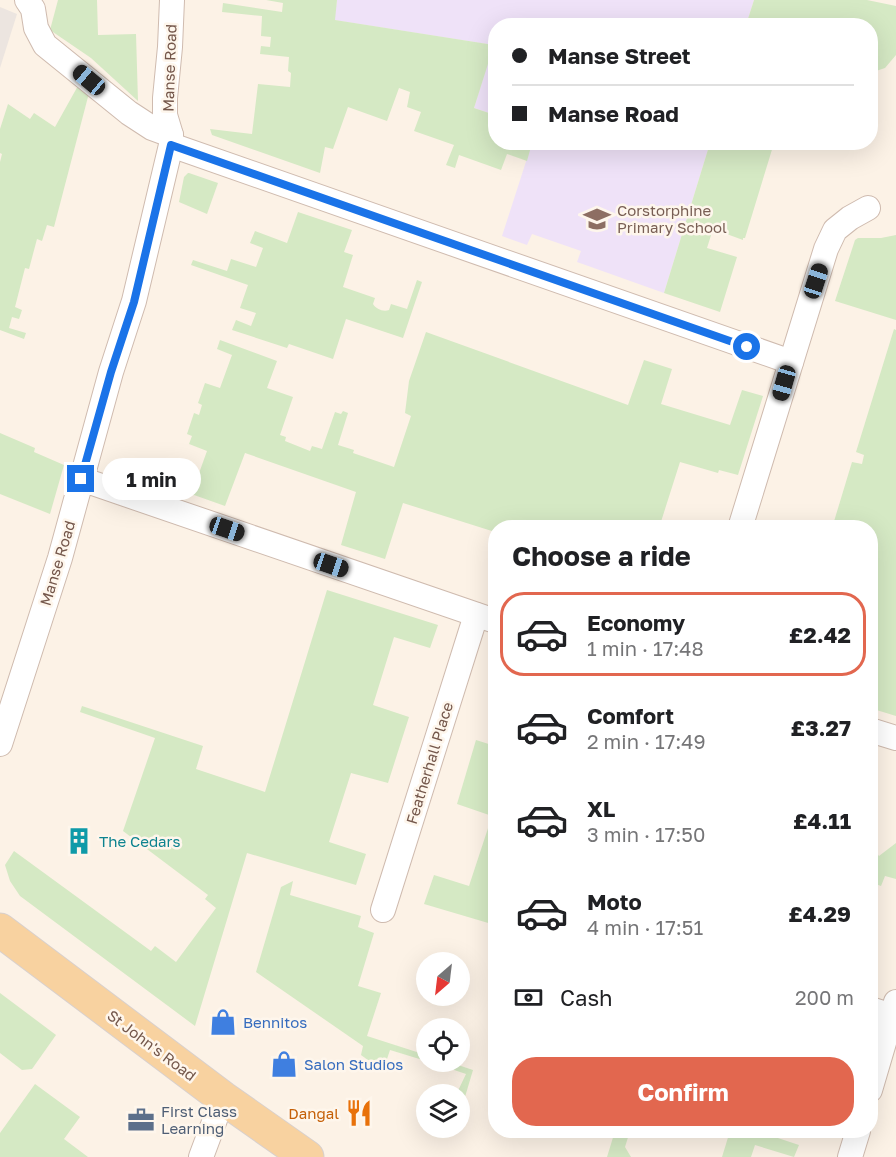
<!DOCTYPE html>
<html lang="en">
<head>
<meta charset="utf-8">
<style>
  body { margin:0; font-family:"Golos Text",sans-serif; background:#f2f2f2; color:#202124; height:100vh; display:flex; flex-direction:column; font-size:22px; white-space:nowrap }
  * { box-sizing:border-box; margin:0 }
  p { font-size:20px; color:#757577 }
  .icon { flex:none; width:33px; height:33px; fill:none; stroke:currentColor; stroke-width:2; stroke-linecap:round; stroke-linejoin:round }
  .map { position:relative; flex:1; overflow:hidden }
  .panel { position:absolute; left:488px; top:520px; width:390px; height:618px; display:flex; flex-direction:column; background:#fff; border-radius:24px; box-shadow:0 6px 24px #0002 }
  .panel>* { flex:none }
  .guide { position:absolute; left:488px; top:18px; width:390px; height:132px; border-radius:24px; box-shadow:0 6px 24px #0002; display:grid; align-content:center; height:132px; padding:0 24px; background:#fff }
  .needle { width:39px; rotate:208deg }
  .tools { position:absolute; left:416px; top:952px; display:grid; gap:12px }
  .tools a { display:grid; place-items:center; width:54px; height:54px; border-radius:50%; background:#fff; box-shadow:0 6px 24px #0002; font-size:30px }
  .end { position:absolute; width:27px; height:27px; margin:-14px; border:8px solid #1a73e8; background:#fff; box-shadow:0 0 0 3px #fff }
  .from { border-radius:50% }
  .bubble { position:absolute; height:42px; border-radius:21px; background:#fff; box-shadow:0 6px 24px #0002; font-size:20px; font-weight:700; line-height:42px; text-align:center }
  .car { position:absolute; width:18px; height:36px; margin:-18px -9px; border-radius:8px; box-shadow:0 0 4px 2px #0007; background:linear-gradient(#222 24%,#8ab4d8 0 40%,#222 0 76%,#8ab4d8 0 86%,#222 0) }
  .guide b { display:flex; align-items:center; gap:21px; height:57px; font-size:22px }
  .guide b+b { border-top:2px solid #e0e0e0 }
  .guide i { width:15px; height:15px; background:#202124 }
  ul { padding:0; list-style:none }
  li { display:flex; align-items:center; gap:18px; height:84px; margin:0 12px 9px; padding:0 12px; border:3px solid transparent; border-radius:24px }
  li div { flex:1 }
  li b { display:block; font-size:22px }
  li em { font-style:normal; font-weight:700 }
  li.current { border-color:#e2674f }
  li>.icon { width:54px; height:54px; stroke-width:1.5 }
  h2 { padding:0 24px; font-size:27px; line-height:72px }
  .pay { display:flex; align-items:center; gap:15px; height:66px; padding:0 24px; font-size:22px }
  .pay p { margin-inline-start:auto }
  .button { display:flex; gap:12px; margin-top:auto; padding:12px 24px }
  .button a { flex:1; height:69px; border-radius:24px; background:#e2674f; color:#fff; font-size:24px; font-weight:700; line-height:69px; text-align:center }
  .map>svg:first-child { display:block }
  .industrial { fill:#ece5e0 }
  .education { fill:#efe2f8 }
  .green { fill:#d5e9c4 }
  .lines { fill:none; stroke-linecap:round; stroke-linejoin:round }
  .street-casing { stroke:#cfbbaf; stroke-width:26 }
  .primary-casing { stroke:#d8d0cd; stroke-width:35 }
  .street { stroke:#fff; stroke-width:24 }
  .primary { stroke:#f8d2a0; stroke-width:33 }
  .route { stroke:#1a73e8; stroke-width:8 }
  .labels { text-anchor:middle; dominant-baseline:central; stroke-width:5; stroke-linejoin:round; paint-order:stroke }
  .street-label { font-size:15px; fill:#74574b; stroke:#fef6ec }
  .education-label { font-size:15px; fill:#785e54; stroke:#fef6ec; text-anchor:start }
  .culture-label { font-size:15px; fill:#0d838f; stroke:#fef6ec; text-anchor:start }
  .shop-label { font-size:15px; fill:#366cbe; stroke:#fef6ec; text-anchor:start }
  .service-label { font-size:15px; fill:#4e5e75; stroke:#fef6ec; text-anchor:start }
  .food-label { font-size:15px; fill:#c56008; stroke:#fef6ec; text-anchor:end }
</style>
</head>
<body>
<div class="map">
<svg width="896" height="1157" viewBox="0 0 896 1157">
  <rect width="100%" height="100%" fill="#fcf2e6"/>
  <!-- industrial -->
  <polygon class="industrial" points="0,7 17,14 0,68"/>
  <!-- education -->
  <g class="education">
    <polygon points="337,0 754,0 746,25 495,26 495,115 474,108 493,45 334,20"/>
    <polygon points="532,143 710,143 664,293 577,262 581,251 532,234 527,245 502,236"/>
  </g>
  <!-- green -->
  <g class="green">
    <polygon points="58,0 97,0 98,35 136,34 138,101 91,58 50,30"/>
    <polygon points="266,0 337,0 335,20 494,45 474,108 495,115 495,142 532,143 527,161 507,154 501,170 459,155 455,168 446,165 454,145 414,131 421,112 407,107 410,92 399,88 387,121 348,107 333,149 325,147 320,173 212,135 210,129 252,134 258,84 290,87 291,73 288,71 289,57 260,54 261,46 270,47 271,37 261,36 262,16 222,12 223,3 282,12 283,3"/>
    <polygon points="754,0 867,0 896,6 896,55 885,68 870,73 870,26 746,25"/>
    <polygon points="79,84 89,93 54,227 47,225 42,241 37,239 29,269 25,268 15,307 22,310 19,319 12,317 9,328 26,333 24,339 0,330 0,162 2,154 0,153 0,129 8,104 30,119 34,113 55,127"/>
    <polygon points="710,143 774,143 745,238 743,238 743,240 713,229 707,248 737,257 720,312 664,293"/>
    <polygon points="188,173 189,173 218,183 207,214 179,202 184,177"/>
    <path d="M 298,212 L 352,230 L 344,252 L 353,255 L 343,287 L 375,298 L 373,304 C 376,309 383,312 389,310 L 391,304 L 407,309 L 417,280 L 422,282 L 403,338 L 346,319 L 333,359 L 289,344 L 287,348 L 232,330 L 236,320 L 251,326 L 256,313 L 240,308 L 248,285 L 191,265 L 193,260 L 227,271 L 231,259 L 256,267 L 263,248 L 250,243 L 255,231 L 287,243 Z"/>
    <polygon points="896,235 896,320 835,301 855,240 858,238 881,238"/>
    <polygon points="894,329 896,330 896,716 870,708 870,528 832,528 852,462 862,464 864,455 856,452"/>
    <polygon points="426,332 628,405 644,360 672,369 661,404 730,425 742,390 763,396 738,475 719,470 718,473 680,462 659,528 495,528 495,532 403,503 385,559 341,545 356,492 245,453 225,506 135,474 135,472 174,486 180,470 198,476 207,451 189,444 192,436 187,434 194,413 199,415 202,405 198,403 205,383 220,388 232,355 217,349 220,340 277,361 267,388 293,397 280,435 286,437 285,441 310,451 312,446 322,449 335,412 341,414 343,411 348,413 338,445 354,450 353,453 394,467 411,416 405,413 409,381"/>
    <polygon points="0,433 35,448 34,452 64,465 50,514 0,494"/>
    <polygon points="327,590 438,625 430,648 394,637 373,705 409,717 388,783 351,773 329,842 366,854 356,885 247,853 195,1026 20,896 10,881 5,865 14,851 151,951 155,946 176,962 216,908 205,899 208,895 123,831 155,738 80,712 82,706 203,746 196,769 265,792"/>
    <polygon points="476,740 495,746 495,925 424,904 434,875 469,886 492,816 457,804"/>
    <polygon points="896,843 896,879 885,876 881,886 870,882 870,845 879,856"/>
    <polygon points="293,881 290,895 361,916 358,927 374,933 358,986 381,993 367,1036 426,1055 426,1061 390,1050 383,1071 361,1055 363,1046 256,972 281,887"/>
    <polygon points="0,993 56,1035 32,1069 22,1070 0,1053"/>
    <polygon points="430,1062 449,1062 473,1070 459,1117 459,1095 456,1095 466,1074"/>
    <polygon points="35,1084 80,1117 64,1139 88,1157 0,1157 0,1133"/>
    <polygon points="615,1131 630,1131 625,1147 631,1157 607,1157"/>
    <polygon points="730,1131 759,1131 760,1132 799,1145 794,1157 755,1145 751,1157 722,1157"/>
  </g>
  <g class="lines">
    <defs>
      <g id="street">
        <polyline points="27,0 33,9 36,28 45,45 129,113 152,128 171,135"/>
        <polyline points="171,145 791,362"/>
        <polyline points="81,479 495,621"/>
        <polyline points="740,528 826,249 835,230 850,218 868,208"/>
        <polyline points="870,730 896,738"/>
        <polyline points="0,744 60,558 111,372 134,301 171,145 171,135 165,115 165,98 170,47 172,0"/>
        <polyline points="383,910 476,615"/>
        <polyline points="870,1009 892,1016"/>
        <polyline points="870,1090 896,1002"/>
        <polyline points="201,1157 223,1098"/>
        <polyline points="850,1157 858,1131"/>
      </g>
      <polyline id="primary" points="0,930 223,1098 307,1157"/>
    </defs>
    <!-- street casing -->
    <use href="#street" class="street-casing"/>
    <!-- primary casing -->
    <use href="#primary" class="primary-casing"/>
    <!-- street -->
    <use href="#street" class="street"/>
    <!-- primary -->
    <use href="#primary" class="primary"/>
  </g>
  <g class="lines">
    <!-- route -->
    <polyline class="route" points="81,479 111,372 134,302 171,145 747,347"/>
  </g>
  <!-- icons -->
  <defs>
    <symbol id="school-bare" viewBox="-9 -9 18 18"><path d="M0-5L7-2L0 1L-7-2ZM-4 1L0 2.5L4 1V4Q0 6-4 4Z" fill="#8d6e63" stroke="#fef6ec" stroke-width="2.5" paint-order="stroke"/></symbol>
    <symbol id="building-bare" viewBox="-9 -9 18 18"><path d="M-4-6H4V6H1V3H-1V6H-4ZM-2.5-4.3h1.7v1.8h-1.7ZM.8-4.3h1.7v1.8H.8ZM-2.5-1h1.7V.8h-1.7ZM.8-1h1.7V.8H.8Z" fill="#0f9aa8" stroke="#fef6ec" stroke-width="2.5" paint-order="stroke"/></symbol>
    <symbol id="shop-bare" viewBox="-9 -9 18 18"><path d="M-5-2.5h2.3a2.7 3.5 0 0 1 5.4 0H5L5.5 6h-11ZM-1.5-2.5h3a1.5 2.3 0 0 0-3 0Z" fill="#3f7fe0" stroke="#fef6ec" stroke-width="2.5" paint-order="stroke"/></symbol>
    <symbol id="restaurant-bare" viewBox="-9 -9 18 18"><path d="M-5-6h1v4h1v-4h1v4h1v-4h1v5L-1.5 .5V6h-2V.5L-5-1ZM5-6V6H3V1.5H1.5Q1.5-4 5-6Z" fill="#e8710a" stroke="#fef6ec" stroke-width="2.5" paint-order="stroke"/></symbol>
    <symbol id="office-bare" viewBox="-9 -9 18 18"><path d="M-6-3h4V-5.5h4V-3h4V5H-6ZM-1-4.5V-3h2v-1.5ZM-6 0V1H6V0Z" fill="#5c6f8a" stroke="#fef6ec" stroke-width="2.5" paint-order="stroke"/></symbol>
  </defs>
  <g fill-rule="evenodd">
    <use href="#school-bare" x="578" y="200" width="38" height="38"/>
    <use href="#building-bare" x="60" y="822" width="38" height="38"/>
    <use href="#shop-bare" x="204" y="1003" width="38" height="38"/>
    <use href="#shop-bare" x="265" y="1045" width="38" height="38"/>
    <use href="#restaurant-bare" x="340" y="1094" width="38" height="38"/>
    <use href="#office-bare" x="122" y="1101" width="38" height="38"/>
  </g>
  <g class="labels">
    <!-- street labels -->
    <g class="street-label">
      <text transform="translate(169 68) rotate(-88)">Manse Road</text>
      <text transform="translate(57 563) rotate(-73)">Manse Road</text>
      <text transform="translate(429 763) rotate(-73)">Featherhall Place</text>
      <text transform="translate(152 1045) rotate(37)">St John's Road</text>
    </g>
    <!-- education labels -->
    <g class="education-label">
      <text x="617" y="210">Corstorphine<tspan x="617" dy="17">Primary School</tspan></text>
    </g>
    <!-- culture labels -->
    <g class="culture-label">
      <text x="99" y="841">The Cedars</text>
    </g>
    <!-- shop labels -->
    <g class="shop-label">
      <text x="243" y="1022">Bennitos</text>
      <text x="304" y="1064">Salon Studios</text>
    </g>
    <!-- service labels -->
    <g class="service-label">
      <text x="161" y="1111">First Class<tspan x="161" dy="17">Learning</tspan></text>
    </g>
    <!-- food labels -->
    <g class="food-label">
      <text x="339" y="1113">Dangal</text>
    </g>
  </g>
</svg>
<div class="tools">
<a><svg class="needle" viewBox="-14 -14 28 28"><path d="M0-13l5 13h-10z" fill="#e53935"/><path d="M0 13l5-13h-10z" fill="#757577"/></svg></a>
<a><svg class="icon" aria-label="locate" viewBox="0 0 24 24"><circle cx="12" cy="12" r="6"/><path d="M12 2v4M12 18v4M2 12h4M18 12h4"/></svg></a>
<a><svg class="icon" aria-label="layers" viewBox="0 0 24 24"><path d="M12 4l9 5-9 5-9-5zM3 14l9 5 9-5"/></svg></a>
</div>
<i class="end from" style="left:747px;top:347px"></i>
<i class="end" style="left:81px;top:479px"></i>
<div class="bubble" style="left:102px;top:458px;width:99px">1 min</div>
<i class="car" style="left:89px;top:80px;rotate:310deg"></i>
<i class="car" style="left:816px;top:281px;rotate:18deg"></i>
<i class="car" style="left:784px;top:383px;rotate:196deg"></i>
<i class="car" style="left:227px;top:529px;rotate:109deg"></i>
<i class="car" style="left:331px;top:565px;rotate:109deg"></i>
<div class="guide">
<b><i class="from"></i>Manse Street</b>
<b><i></i>Manse Road</b>
</div>
<section class="panel">
<h2>Choose a ride</h2>
<ul>
<li class="current"><svg class="icon" aria-label="car" viewBox="0 0 24 24"><path d="M5 17H2v-5l4-1 3-4h7l3 4 3 1v5h-3M9 17h6M6 11h13"/><circle cx="7" cy="17" r="2"/><circle cx="17" cy="17" r="2"/></svg><div><b>Economy</b><p>1 min · 17:48</p></div><em>£2.42</em></li>
<li><svg class="icon" aria-label="car" viewBox="0 0 24 24"><path d="M5 17H2v-5l4-1 3-4h7l3 4 3 1v5h-3M9 17h6M6 11h13"/><circle cx="7" cy="17" r="2"/><circle cx="17" cy="17" r="2"/></svg><div><b>Comfort</b><p>2 min · 17:49</p></div><em>£3.27</em></li>
<li><svg class="icon" aria-label="car" viewBox="0 0 24 24"><path d="M5 17H2v-5l4-1 3-4h7l3 4 3 1v5h-3M9 17h6M6 11h13"/><circle cx="7" cy="17" r="2"/><circle cx="17" cy="17" r="2"/></svg><div><b>XL</b><p>3 min · 17:50</p></div><em>£4.11</em></li>
<li><svg class="icon" aria-label="car" viewBox="0 0 24 24"><path d="M5 17H2v-5l4-1 3-4h7l3 4 3 1v5h-3M9 17h6M6 11h13"/><circle cx="7" cy="17" r="2"/><circle cx="17" cy="17" r="2"/></svg><div><b>Moto</b><p>4 min · 17:51</p></div><em>£4.29</em></li>
</ul>
<div class="pay"><svg class="icon" aria-label="cash" viewBox="0 0 24 24"><path d="M3 7h18v10H3z"/><circle cx="12" cy="12" r="2"/></svg>Cash<p>200 m</p></div>
<div class="button"><a>Confirm</a></div>
</section>
</div>
</body>
</html>
